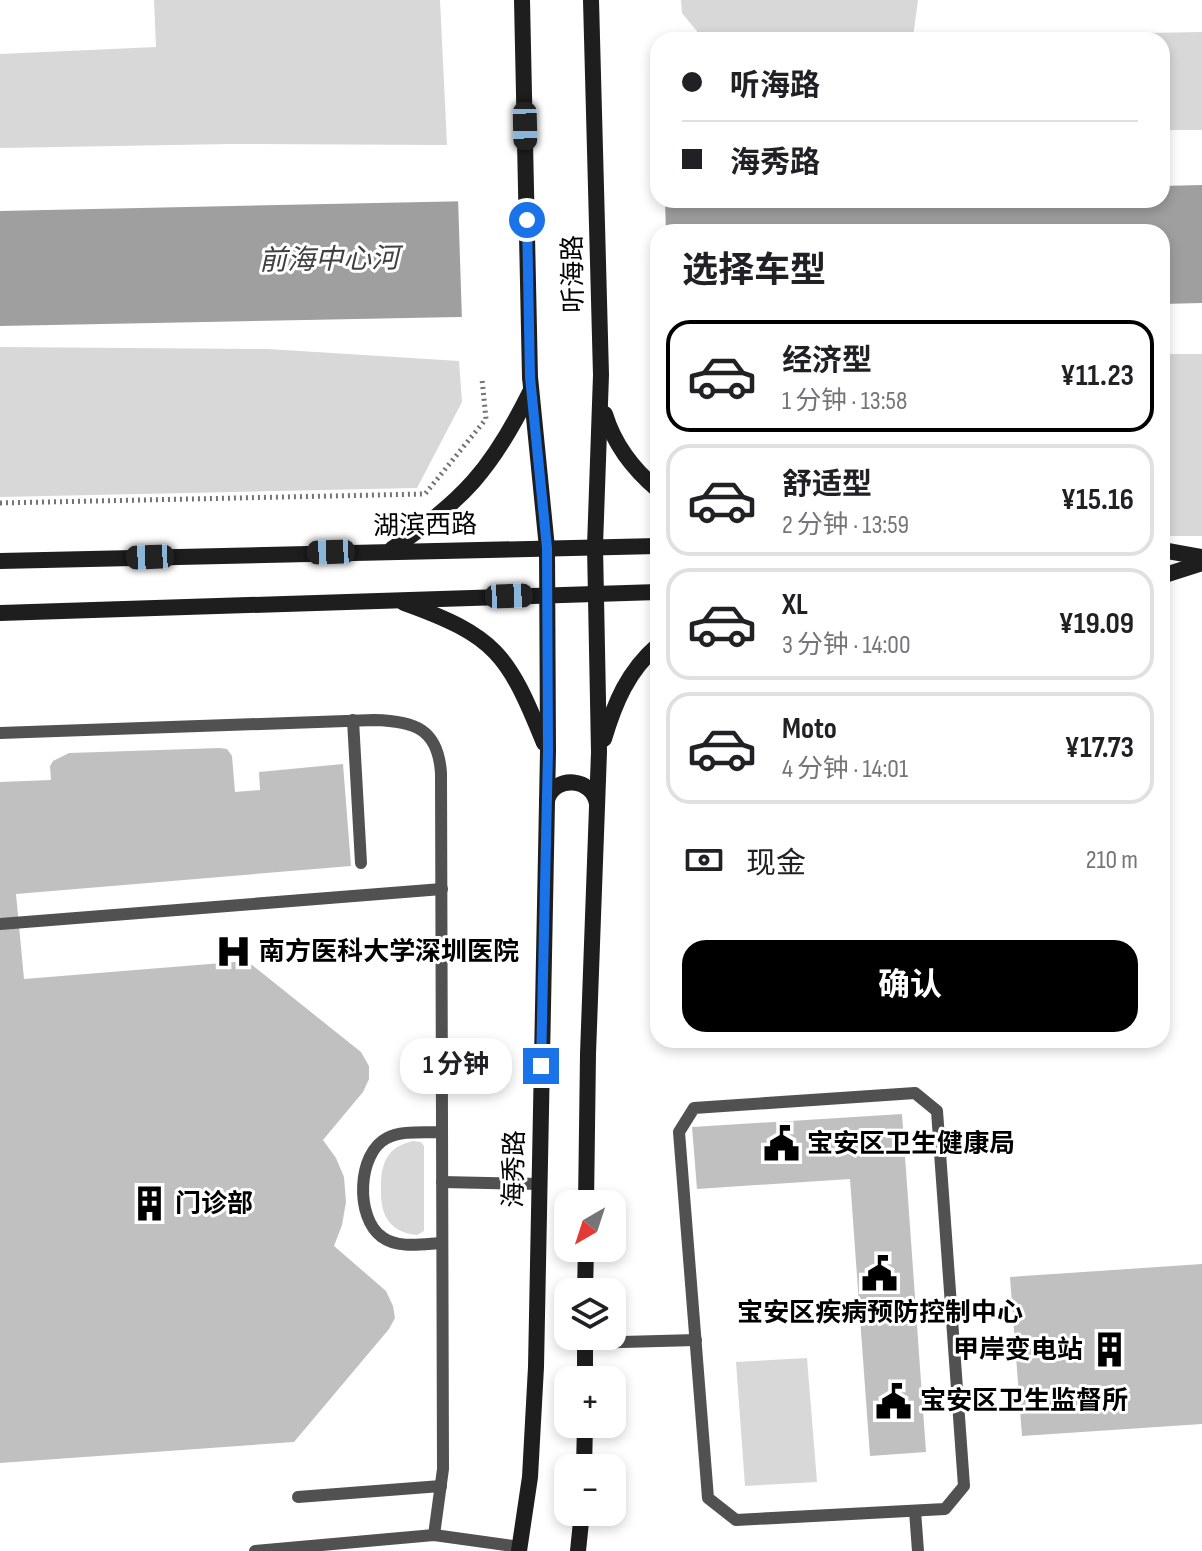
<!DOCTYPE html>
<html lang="zh">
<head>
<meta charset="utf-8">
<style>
  body { margin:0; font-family:"Sofia Sans Condensed","Noto Sans SC",sans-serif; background:#f6f6f6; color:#202124; height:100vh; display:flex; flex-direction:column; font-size:30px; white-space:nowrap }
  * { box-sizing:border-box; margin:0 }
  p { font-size:26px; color:#757577 }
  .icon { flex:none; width:44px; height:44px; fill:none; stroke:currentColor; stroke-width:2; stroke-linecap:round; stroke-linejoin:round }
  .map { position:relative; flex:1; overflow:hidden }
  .details { position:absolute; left:650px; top:224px; width:520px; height:824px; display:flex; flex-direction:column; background:#fff; border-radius:24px; box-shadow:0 4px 12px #0003 }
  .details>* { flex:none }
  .banner { position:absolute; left:650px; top:32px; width:520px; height:176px; border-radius:24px; box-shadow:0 4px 12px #0003; display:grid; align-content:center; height:176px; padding:0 32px; background:#fff }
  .needle { width:52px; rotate:219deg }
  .fabs { position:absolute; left:554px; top:1190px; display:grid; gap:16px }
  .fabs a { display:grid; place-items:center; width:72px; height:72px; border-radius:16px; background:#fff; box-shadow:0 4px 12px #0003; font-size:40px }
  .end { position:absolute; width:36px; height:36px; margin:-18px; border:10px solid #1a73e8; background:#fff; box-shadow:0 0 0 4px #fff }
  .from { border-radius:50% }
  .bubble { position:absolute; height:56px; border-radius:24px; background:#fff; box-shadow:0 4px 12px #0003; font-size:26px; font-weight:700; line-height:56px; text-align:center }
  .car { position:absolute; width:24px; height:48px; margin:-24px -12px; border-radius:10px; box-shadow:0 0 6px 2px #0007; background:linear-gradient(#222 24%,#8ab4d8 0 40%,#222 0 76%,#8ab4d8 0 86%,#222 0) }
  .banner b { display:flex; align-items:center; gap:28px; height:76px; font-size:30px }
  .banner b+b { border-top:2px solid #e0e0e0 }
  .banner i { width:20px; height:20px; background:#202124 }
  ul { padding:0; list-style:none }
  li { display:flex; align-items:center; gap:24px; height:112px; margin:0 16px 12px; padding:0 16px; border:4px solid #e0e0e0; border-radius:24px }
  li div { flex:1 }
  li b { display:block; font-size:30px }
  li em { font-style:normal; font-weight:700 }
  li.selected { border-color:#000 }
  li>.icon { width:72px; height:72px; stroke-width:1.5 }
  h2 { padding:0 32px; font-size:36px; line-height:96px }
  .pay { display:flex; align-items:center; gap:20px; height:88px; padding:0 32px; font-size:30px }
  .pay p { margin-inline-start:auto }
  .primary-button { display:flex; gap:16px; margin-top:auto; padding:16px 32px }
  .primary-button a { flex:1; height:92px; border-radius:24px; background:#000; color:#fff; font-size:32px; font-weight:700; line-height:92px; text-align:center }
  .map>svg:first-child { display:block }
  .green { fill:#d8d8d8 }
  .water { fill:#9f9f9f }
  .pier { fill:#fff }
  .building { fill:#c0c0c0 }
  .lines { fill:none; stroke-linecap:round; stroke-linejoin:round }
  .path { stroke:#737373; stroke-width:5; stroke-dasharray:2 4; stroke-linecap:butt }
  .lane { stroke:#515151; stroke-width:12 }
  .secondary { stroke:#1e1e1e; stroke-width:16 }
  .secondary-bridge { stroke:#1e1e1e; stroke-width:16 }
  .route { stroke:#1a73e8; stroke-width:10 }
  .labels { text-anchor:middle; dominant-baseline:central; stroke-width:6; stroke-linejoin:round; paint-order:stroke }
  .street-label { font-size:26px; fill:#000; stroke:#fff }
  .poi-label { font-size:26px; font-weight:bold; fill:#000; stroke:#fff; text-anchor:start }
  .water-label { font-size:28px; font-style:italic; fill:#404040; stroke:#fff }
</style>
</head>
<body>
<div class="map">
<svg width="1202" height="1551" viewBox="0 0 1202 1551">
  <rect width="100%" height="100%" fill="#fff"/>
  <!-- green -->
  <g class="green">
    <polygon points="154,0 440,0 447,145 231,144 0,148 0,54 156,47"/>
    <polygon points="681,0 918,0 913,37 1202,32 1202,130 1162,130 1162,40 704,40 682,13"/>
    <polygon points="0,347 268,349 459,361 462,402 417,488 0,497"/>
    <rect x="1162" y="354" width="40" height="182"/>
    <path d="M 413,1141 L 421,1142 L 424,1146 L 424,1231 L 417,1235 C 388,1232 380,1214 381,1187 C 381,1163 387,1147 413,1141 Z"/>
    <polygon points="807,1358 817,1482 745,1486 736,1362"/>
  </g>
  <!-- water -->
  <polygon class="water" points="1202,185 1202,303 1162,304 1162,232 658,232 658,313 0,326 0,211 658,197 658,200 1162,200 1162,186"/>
  <!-- pier -->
  <polygon class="pier" points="658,193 658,200 665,200 666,232 658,232 658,317 462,321 458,197"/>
  <!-- building -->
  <g class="building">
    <polygon points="220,748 227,749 232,756 235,792 260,790 259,772 343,764 351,866 16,894 24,979 247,961 361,1052 369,1066 369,1079 363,1092 323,1140 336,1158 344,1177 346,1202 342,1225 334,1246 386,1291 393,1306 395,1318 389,1329 294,1442 0,1463 0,782 51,780 50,766 53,761 69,753"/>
    <polygon points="902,1114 926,1452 870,1456 850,1179 697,1189 692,1127"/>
    <polygon points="1202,1264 1202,1424 1022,1436 1010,1277"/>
  </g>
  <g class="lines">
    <!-- path -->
    <polyline class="path" points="0,503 425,494 486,419 482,379"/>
    <!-- lane -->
    <g class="lane">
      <polyline points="353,720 361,863"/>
      <path d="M 0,733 L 374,720 C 415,721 438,729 441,773 L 443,1469 L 434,1535"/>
      <polyline points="0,924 442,889"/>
      <polygon points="915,1093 937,1111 964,1486 945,1509 736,1520 708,1498 679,1132 694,1108"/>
      <path d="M 442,1132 C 425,1133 402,1130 387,1138 C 357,1153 355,1218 382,1237 C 398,1249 423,1244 442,1243"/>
      <polyline points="442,1182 539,1184"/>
      <polyline points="585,1343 696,1340"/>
      <polyline points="298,1497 441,1486"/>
      <polyline points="915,1511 918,1551"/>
      <polyline points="255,1551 434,1535 520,1547"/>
    </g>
    <!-- secondary -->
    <g class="secondary">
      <path d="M 605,414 C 614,444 634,470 658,490"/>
      <path d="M 392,549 C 463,501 492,469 530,392"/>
      <polyline points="1162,550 1202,557"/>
      <polyline points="0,561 658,546"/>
      <polyline points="1162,576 1202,563"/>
      <path d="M 404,603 C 496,636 508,654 544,743"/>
      <polyline points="0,613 658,592"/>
      <path d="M 604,739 C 615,702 628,671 658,645"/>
      <path d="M 547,800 C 555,774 593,778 597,804"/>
      <polyline points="586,1204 588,1054 599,752 595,546 601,375 591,0"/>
      <polyline points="585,1292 586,1248"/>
      <polyline points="585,1380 585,1336"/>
      <polyline points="584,1468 585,1424"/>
      <polyline points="519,1551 530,1477 536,1367 548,751 547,548 530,377"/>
      <polyline points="578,1551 582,1512"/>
    </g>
    <!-- secondary-bridge -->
    <polyline class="secondary-bridge" points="522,0 530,377"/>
  </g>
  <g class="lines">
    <!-- route -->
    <polyline class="route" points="527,220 530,377 547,548 548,751 541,1066"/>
  </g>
  <!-- icons -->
  <defs>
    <symbol id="hospital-bare" viewBox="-9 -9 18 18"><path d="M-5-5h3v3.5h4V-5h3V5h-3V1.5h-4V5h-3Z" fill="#000" stroke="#fff" stroke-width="2.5" paint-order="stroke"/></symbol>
    <symbol id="civic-bare" viewBox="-9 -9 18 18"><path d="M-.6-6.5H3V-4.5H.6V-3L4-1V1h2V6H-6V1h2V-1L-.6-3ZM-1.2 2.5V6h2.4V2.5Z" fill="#000" stroke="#fff" stroke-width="2.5" paint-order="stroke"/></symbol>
    <symbol id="building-bare" viewBox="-9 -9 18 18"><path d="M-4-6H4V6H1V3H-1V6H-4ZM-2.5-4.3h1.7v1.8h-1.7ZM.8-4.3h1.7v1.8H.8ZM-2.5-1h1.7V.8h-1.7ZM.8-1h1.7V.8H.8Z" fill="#000" stroke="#fff" stroke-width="2.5" paint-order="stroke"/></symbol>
  </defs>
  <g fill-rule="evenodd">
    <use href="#hospital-bare" x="208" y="926" width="51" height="51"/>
    <use href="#civic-bare" x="756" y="1118" width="51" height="51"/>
    <use href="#building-bare" x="124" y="1178" width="51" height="51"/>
    <use href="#civic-bare" x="854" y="1248" width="51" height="51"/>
    <use href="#building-bare" x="1084" y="1324" width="51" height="51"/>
    <use href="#civic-bare" x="868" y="1376" width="51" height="51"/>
  </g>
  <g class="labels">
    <!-- street labels -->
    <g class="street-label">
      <text transform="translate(574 274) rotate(-91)">听海路</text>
      <text transform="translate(425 526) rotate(-1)">湖滨西路</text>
      <text transform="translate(515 1169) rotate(-89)">海秀路</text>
    </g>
    <!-- poi labels -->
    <g class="poi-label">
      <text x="259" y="952">南方医科大学深圳医院</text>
      <text x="807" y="1144">宝安区卫生健康局</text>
      <text x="175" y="1204">门诊部</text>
      <text x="880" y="1313" text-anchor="middle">宝安区疾病预防控制中心</text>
      <text x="1083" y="1350" text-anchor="end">甲岸变电站</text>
      <text x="920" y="1401">宝安区卫生监督所</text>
    </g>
    <!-- water labels -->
    <g class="water-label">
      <text transform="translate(329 260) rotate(-1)">前海中心河</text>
    </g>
  </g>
</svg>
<div class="fabs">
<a><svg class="needle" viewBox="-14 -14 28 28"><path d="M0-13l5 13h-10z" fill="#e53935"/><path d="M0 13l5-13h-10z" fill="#757577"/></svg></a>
<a><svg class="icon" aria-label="layers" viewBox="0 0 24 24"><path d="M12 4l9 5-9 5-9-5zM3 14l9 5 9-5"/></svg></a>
<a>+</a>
<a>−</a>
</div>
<i class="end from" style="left:527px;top:220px"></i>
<i class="end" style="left:541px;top:1066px"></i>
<div class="bubble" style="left:400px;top:1038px;width:112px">1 分钟</div>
<i class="car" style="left:525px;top:126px;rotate:179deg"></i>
<i class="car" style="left:331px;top:552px;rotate:268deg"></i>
<i class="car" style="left:150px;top:557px;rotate:268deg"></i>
<i class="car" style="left:509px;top:596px;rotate:88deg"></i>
<div class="banner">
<b><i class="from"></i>听海路</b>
<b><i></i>海秀路</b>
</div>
<section class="details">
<h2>选择车型</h2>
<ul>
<li class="selected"><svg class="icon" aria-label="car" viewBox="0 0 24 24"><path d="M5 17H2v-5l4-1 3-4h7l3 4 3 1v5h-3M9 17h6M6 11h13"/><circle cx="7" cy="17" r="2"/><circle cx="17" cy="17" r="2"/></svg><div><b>经济型</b><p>1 分钟 · 13:58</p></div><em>¥11.23</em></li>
<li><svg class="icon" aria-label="car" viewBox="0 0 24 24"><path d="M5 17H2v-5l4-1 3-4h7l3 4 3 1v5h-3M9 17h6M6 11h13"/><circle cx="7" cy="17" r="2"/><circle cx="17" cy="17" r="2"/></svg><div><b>舒适型</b><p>2 分钟 · 13:59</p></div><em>¥15.16</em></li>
<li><svg class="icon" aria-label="car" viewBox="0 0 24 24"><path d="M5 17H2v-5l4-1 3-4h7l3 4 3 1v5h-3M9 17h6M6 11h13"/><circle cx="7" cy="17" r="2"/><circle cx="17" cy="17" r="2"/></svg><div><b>XL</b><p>3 分钟 · 14:00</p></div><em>¥19.09</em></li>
<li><svg class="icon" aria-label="car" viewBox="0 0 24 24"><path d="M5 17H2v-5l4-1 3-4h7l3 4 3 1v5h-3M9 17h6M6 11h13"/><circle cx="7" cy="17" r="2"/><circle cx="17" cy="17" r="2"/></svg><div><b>Moto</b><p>4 分钟 · 14:01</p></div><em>¥17.73</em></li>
</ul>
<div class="pay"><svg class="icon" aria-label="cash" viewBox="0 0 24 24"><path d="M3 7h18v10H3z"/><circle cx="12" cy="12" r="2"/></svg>现金<p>210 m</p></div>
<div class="primary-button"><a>确认</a></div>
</section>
</div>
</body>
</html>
